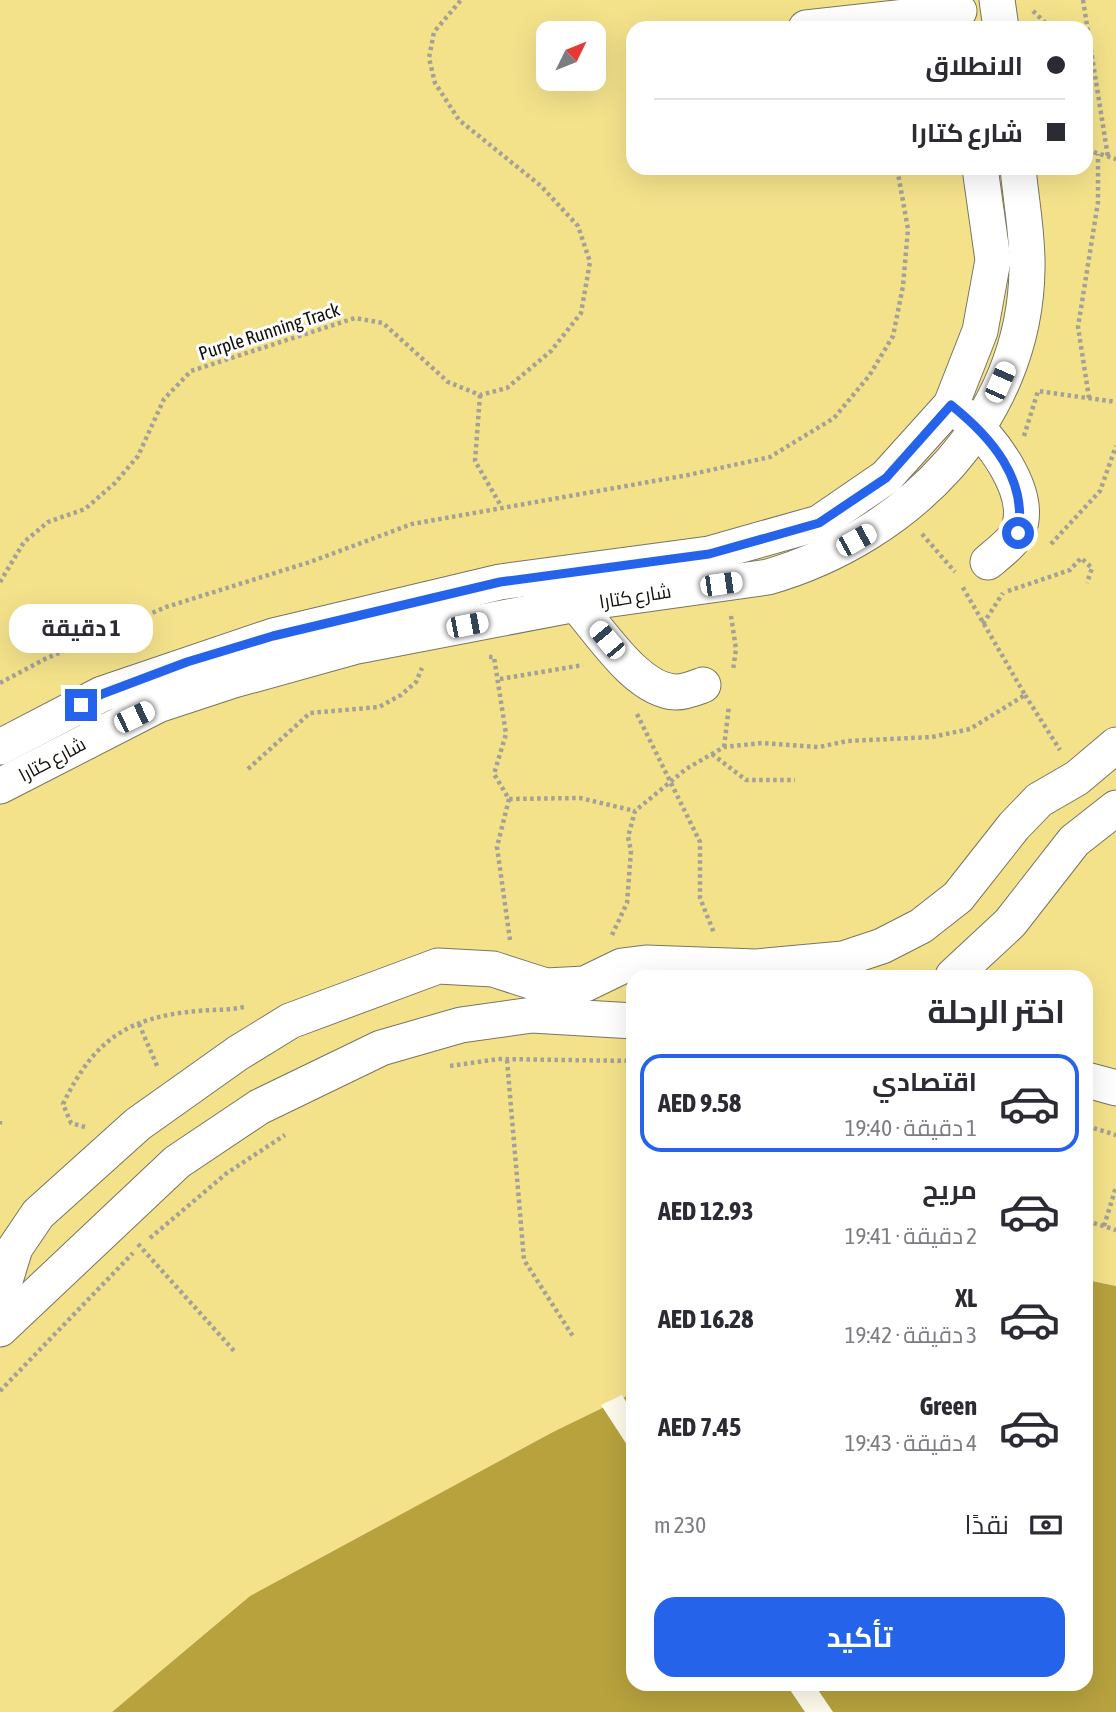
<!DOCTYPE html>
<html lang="ar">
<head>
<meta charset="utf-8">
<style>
  body { margin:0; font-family:"Asap Condensed",Cairo,sans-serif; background:#f7f7f7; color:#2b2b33; direction:rtl; height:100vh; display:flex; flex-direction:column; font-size:26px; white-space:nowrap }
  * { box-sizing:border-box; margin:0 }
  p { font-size:23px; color:#7c7c81 }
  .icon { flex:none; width:38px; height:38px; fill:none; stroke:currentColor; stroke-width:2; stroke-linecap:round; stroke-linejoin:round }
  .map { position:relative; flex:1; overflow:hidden; direction:ltr }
  .details { position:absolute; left:626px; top:970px; width:467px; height:721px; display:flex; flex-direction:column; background:#fff; border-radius:21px; box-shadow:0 7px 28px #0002; direction:rtl }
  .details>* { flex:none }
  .hud { position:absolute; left:626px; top:21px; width:467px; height:154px; border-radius:21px; box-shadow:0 7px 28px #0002; direction:rtl; display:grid; align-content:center; height:154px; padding:0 28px; background:#fff }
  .needle { width:46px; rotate:47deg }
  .controls { position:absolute; left:536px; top:21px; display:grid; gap:14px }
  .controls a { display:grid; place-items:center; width:70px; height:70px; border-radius:14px; background:#fff; box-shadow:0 7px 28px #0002; font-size:35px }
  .end { position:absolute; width:32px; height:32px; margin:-16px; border:9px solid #2563eb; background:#fff; box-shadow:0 0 0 4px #fff }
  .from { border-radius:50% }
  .bubble { position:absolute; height:49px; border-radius:21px; background:#fff; box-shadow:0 7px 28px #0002; font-size:23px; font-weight:700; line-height:49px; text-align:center; direction:rtl }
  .car { position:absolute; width:21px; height:42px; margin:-21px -10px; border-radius:9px; box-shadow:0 0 5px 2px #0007; background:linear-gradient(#fff 24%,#345 0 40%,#fff 0 76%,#345 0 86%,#fff 0) }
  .hud b { display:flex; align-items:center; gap:24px; height:66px; font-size:26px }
  .hud b+b { border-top:2px solid #e1e1e2 }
  .hud i { width:18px; height:18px; background:#2b2b33 }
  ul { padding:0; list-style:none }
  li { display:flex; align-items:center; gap:21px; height:98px; margin:0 14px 10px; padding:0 14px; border:4px solid transparent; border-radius:21px }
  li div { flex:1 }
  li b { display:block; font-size:26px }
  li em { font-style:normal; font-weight:700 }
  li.active { border-color:#2563eb }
  li>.icon { width:63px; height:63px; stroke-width:1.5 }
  h2 { padding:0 28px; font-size:32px; line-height:84px }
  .pay { display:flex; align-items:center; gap:18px; height:77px; padding:0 28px; font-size:26px }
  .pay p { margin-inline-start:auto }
  .button { display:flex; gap:14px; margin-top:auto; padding:14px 28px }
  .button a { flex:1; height:80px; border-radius:21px; background:#2563eb; color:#fff; font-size:28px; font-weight:700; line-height:80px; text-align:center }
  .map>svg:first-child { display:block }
  .green { fill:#f4e28b; fill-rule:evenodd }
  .water { fill:#b7a23d }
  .pier { fill:#fffcee }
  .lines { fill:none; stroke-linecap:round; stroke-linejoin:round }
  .minor-casing { stroke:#797560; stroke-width:37 }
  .path { stroke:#a4a196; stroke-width:4.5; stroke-dasharray:3.5 3.5; stroke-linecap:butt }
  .minor { stroke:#fff; stroke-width:35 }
  .route { stroke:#2563eb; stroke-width:9 }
  .labels { text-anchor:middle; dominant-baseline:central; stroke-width:6; stroke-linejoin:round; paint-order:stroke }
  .street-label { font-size:19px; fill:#121008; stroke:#fff }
</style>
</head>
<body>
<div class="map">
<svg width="1116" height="1712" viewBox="0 0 1116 1712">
  <rect width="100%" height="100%" fill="#fffcee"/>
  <!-- green -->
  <path class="green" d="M 0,0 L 1116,0 L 1116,1286 L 1087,1280 L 1087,976 L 634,976 L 633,1393 L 553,1432 L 250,1596 L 112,1712 L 0,1712 ZM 634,28 L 1087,28 L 1087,168 L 634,168 ZM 548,33 L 593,33 L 593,79 L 548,79 Z"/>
  <!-- water -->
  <polygon class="water" points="1087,1280 1116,1286 1116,1712 112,1712 250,1596 553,1432 633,1393 634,1684 1087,1684"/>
  <!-- pier -->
  <g class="pier">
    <polygon points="622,1395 633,1413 633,1454 601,1405"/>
    <polygon points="786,1684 814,1684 833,1712 805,1712"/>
  </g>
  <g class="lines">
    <defs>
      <g id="minor">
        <polyline points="997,0 1001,28"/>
        <polyline points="806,28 959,11"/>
        <path d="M 962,414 C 990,436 1034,493 1018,531 C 1014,542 997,554 988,562"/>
        <path d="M 576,604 C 600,631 637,691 676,692 C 685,692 695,688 703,685"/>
        <polyline points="0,747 102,694 273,636 500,582 709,554 819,523 886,477 951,405 980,331 993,260 980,168"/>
        <path d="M 0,786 L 158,705 L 234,680 L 357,646 L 576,604 L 768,577 C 907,537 1025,420 1027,269 C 1028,236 1021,201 1018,168"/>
        <polyline points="953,976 1010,923 1074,841 1116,808"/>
        <polyline points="1087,1080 1116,1088"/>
        <polyline points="0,1297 15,1248 38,1214 138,1124 238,1053 290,1021 438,966 493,969 546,986 585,984 622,966 646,963 756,967 843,959 882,946 921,926 958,897 1014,826 1039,800 1077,778 1116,745"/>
        <polyline points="0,1329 177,1162 259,1107 381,1048 461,1025 532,1015 634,1021"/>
      </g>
    </defs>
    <!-- minor casing -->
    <use href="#minor" class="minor-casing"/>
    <!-- path -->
    <g class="path">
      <polyline points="1083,0 1108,157"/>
      <polyline points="1033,11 1051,28"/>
      <polyline points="1087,130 1089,151"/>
      <polyline points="1087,150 1116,159"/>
      <polyline points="480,395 475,461 501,506"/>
      <polyline points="1089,398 1078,327 1098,202 1098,154"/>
      <polyline points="1024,436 1038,391 1116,402"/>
      <polyline points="922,534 955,572"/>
      <polyline points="1051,544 1100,491 1116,446"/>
      <polyline points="0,582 24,542 48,522 85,509 115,483 138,456 164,399 191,371 355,318 383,323 448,382 480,395 507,388 551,351 581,313 590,262 578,226 541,186 459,120 435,83 429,58 434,32 461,0"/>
      <polyline points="1008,591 1070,570 1081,558 1092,568 1087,583"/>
      <polyline points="731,616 736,649 733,670"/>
      <polyline points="983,624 1003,593"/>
      <polyline points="489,657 494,657 506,734 494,774 509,799 580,798 635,811"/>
      <polyline points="500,679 583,665"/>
      <polyline points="0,683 45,659 166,607 310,562 412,524 688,475 770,457 834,418 869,376 893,336 903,286 908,229 897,168"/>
      <polyline points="1025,695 1060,750"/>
      <polyline points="637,714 700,842 700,898 714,933"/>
      <polyline points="724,747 729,706"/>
      <polyline points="712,754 746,780 795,780"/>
      <polyline points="248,769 310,713 379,707 401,695 416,682 422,668"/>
      <polyline points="509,799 497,847 510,940"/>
      <polyline points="612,935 627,903 631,851 628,837 635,811 686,769 724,747 762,743 819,747 847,741 932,737 970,729 1025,695 962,586"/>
      <polyline points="139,1024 158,1068"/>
      <polyline points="507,1060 524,1260 574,1338"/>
      <polyline points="450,1066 498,1059 634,1061"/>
      <polyline points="0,1121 0,1127"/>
      <polyline points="1087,1126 1116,1135"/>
      <path d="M 85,1127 L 71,1123 L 63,1104 C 94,1040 127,1017 198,1011 C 215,1009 230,1011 247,1006"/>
      <polyline points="1087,1221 1116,1230"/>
      <polyline points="1104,1226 1116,1187"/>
      <polyline points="150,1238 227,1173 285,1135"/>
      <polyline points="138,1244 235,1352"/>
      <polyline points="0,1391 133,1253"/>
    </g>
    <!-- minor -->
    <use href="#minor" class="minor"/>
  </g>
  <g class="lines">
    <!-- route -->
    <path class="route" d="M 81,705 L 102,694 L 187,662 L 273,636 L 500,582 L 709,554 L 819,523 L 886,478 L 951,405 C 991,437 1028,479 1018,533"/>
  </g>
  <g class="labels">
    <!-- street labels -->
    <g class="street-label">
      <text transform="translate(269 331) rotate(-18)">Purple Running Track</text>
      <text transform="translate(635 596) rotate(-9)">شارع كتارا</text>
      <text transform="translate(52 759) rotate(-28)">شارع كتارا</text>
    </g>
  </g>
</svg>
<div class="controls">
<a><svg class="needle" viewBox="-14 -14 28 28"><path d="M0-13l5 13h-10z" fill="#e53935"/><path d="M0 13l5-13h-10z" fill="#7c7c81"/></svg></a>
</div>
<i class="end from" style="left:1018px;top:533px"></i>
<i class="end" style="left:81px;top:705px"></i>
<div class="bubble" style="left:9px;top:604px;width:144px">1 دقيقة</div>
<i class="car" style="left:1000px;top:382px;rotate:24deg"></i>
<i class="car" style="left:856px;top:540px;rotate:61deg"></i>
<i class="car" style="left:721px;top:584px;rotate:82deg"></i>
<i class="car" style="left:467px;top:625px;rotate:79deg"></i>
<i class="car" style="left:607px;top:640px;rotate:320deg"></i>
<i class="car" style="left:134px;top:717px;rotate:64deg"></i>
<div class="hud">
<b><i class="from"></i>الانطلاق</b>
<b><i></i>شارع كتارا</b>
</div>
<section class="details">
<h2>اختر الرحلة</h2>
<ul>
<li class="active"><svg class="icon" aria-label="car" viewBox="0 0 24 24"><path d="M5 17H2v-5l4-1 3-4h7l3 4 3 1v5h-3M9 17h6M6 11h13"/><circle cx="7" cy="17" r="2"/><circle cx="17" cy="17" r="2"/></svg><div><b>اقتصادي</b><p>1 دقيقة · 19:40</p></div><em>AED 9.58</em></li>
<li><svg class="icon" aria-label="car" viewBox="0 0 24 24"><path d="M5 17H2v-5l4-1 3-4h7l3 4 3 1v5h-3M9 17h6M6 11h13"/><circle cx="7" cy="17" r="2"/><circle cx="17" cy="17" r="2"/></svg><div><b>مريح</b><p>2 دقيقة · 19:41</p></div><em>AED 12.93</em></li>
<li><svg class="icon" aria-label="car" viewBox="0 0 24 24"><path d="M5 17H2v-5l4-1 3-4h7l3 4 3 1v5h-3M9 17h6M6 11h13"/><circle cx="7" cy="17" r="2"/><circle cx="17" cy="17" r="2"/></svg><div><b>XL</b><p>3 دقيقة · 19:42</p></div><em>AED 16.28</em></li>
<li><svg class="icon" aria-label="car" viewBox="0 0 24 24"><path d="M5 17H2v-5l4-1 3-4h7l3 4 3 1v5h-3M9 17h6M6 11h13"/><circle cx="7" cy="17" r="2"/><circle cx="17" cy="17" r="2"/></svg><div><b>Green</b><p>4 دقيقة · 19:43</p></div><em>AED 7.45</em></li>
</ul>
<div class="pay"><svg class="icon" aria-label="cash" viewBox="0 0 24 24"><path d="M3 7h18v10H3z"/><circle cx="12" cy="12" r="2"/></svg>نقدًا<p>230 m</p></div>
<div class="button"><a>تأكيد</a></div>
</section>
</div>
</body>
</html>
